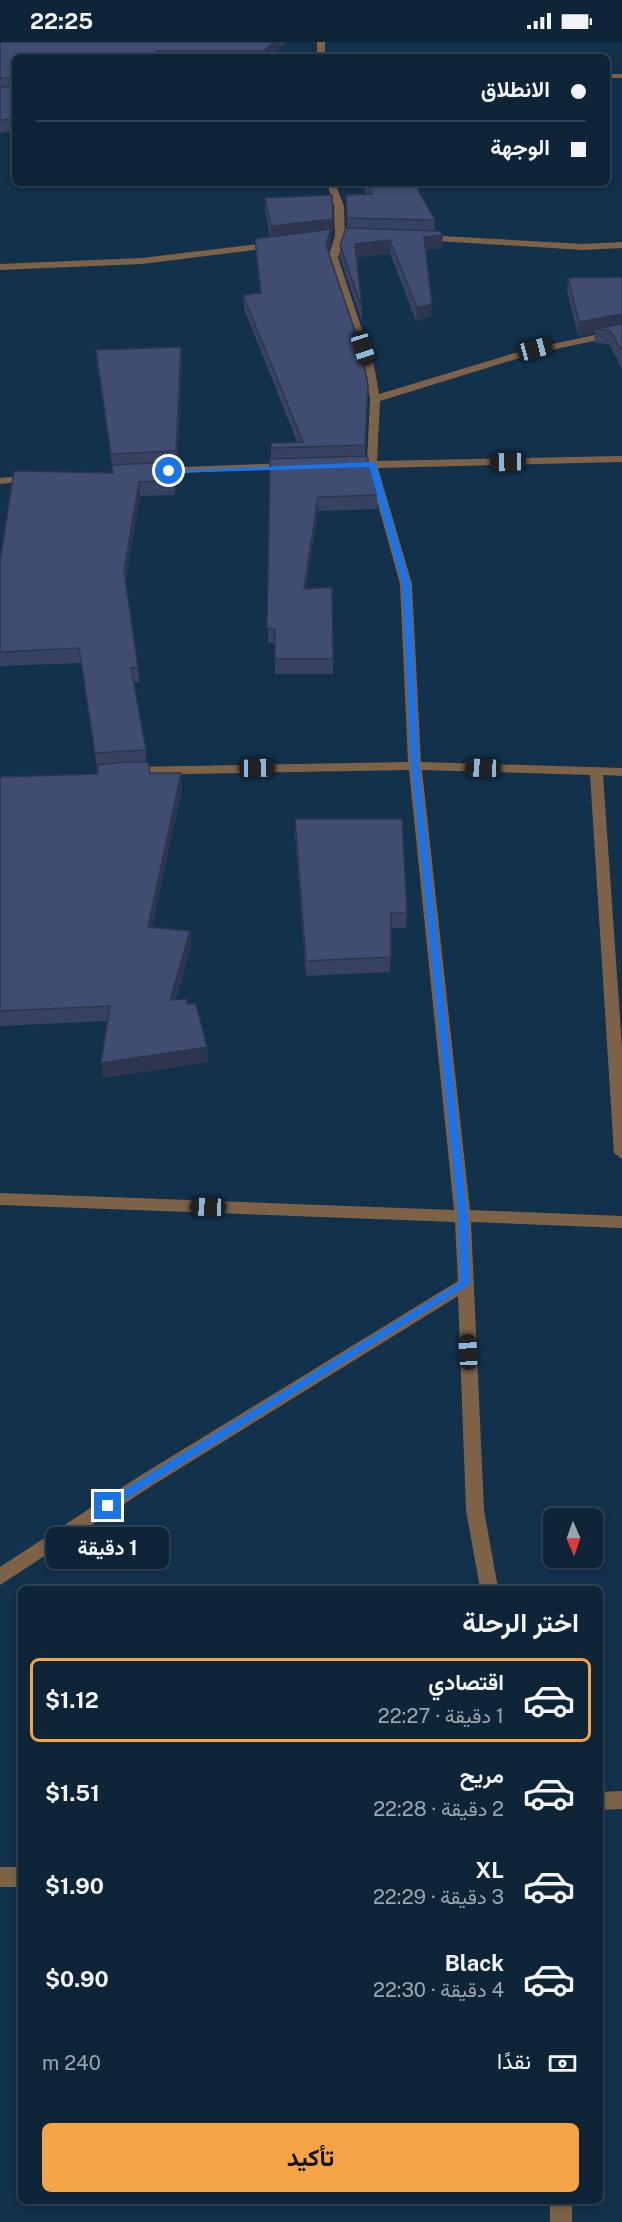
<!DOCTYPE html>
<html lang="ar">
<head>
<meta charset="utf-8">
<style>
  body { margin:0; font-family:"Public Sans",Vazirmatn,sans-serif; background:#1c3143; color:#f1f3f6; direction:rtl; height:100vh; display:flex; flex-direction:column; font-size:22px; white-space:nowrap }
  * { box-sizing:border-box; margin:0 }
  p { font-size:20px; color:#9ba5ae }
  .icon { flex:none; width:33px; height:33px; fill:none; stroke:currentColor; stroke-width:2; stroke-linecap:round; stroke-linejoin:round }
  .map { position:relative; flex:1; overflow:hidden; direction:ltr }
  .details { position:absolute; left:18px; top:1544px; width:585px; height:618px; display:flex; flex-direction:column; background:#0e2538; border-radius:9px; box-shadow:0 3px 9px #0003,0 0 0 2px #2e4253; direction:rtl }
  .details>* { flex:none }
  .top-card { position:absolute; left:12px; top:12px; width:598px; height:132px; border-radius:9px; box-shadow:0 3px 9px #0003,0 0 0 2px #2e4253; direction:rtl; display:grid; align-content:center; height:132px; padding:0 24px; background:#0e2538 }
  .needle { width:39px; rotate:178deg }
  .tools { position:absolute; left:543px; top:1466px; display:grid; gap:12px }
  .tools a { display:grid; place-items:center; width:60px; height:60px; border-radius:9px; background:#0e2538; box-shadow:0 3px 9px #0003,0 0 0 2px #2e4253; font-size:30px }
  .end { position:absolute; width:27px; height:27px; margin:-14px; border:8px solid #1a73e8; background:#fff; box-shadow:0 0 0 3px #fff }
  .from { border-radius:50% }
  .bubble { position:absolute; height:42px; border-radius:9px; background:#0e2538; box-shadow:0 3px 9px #0003,0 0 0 2px #2e4253; font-size:20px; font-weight:700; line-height:42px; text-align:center; direction:rtl }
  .car { position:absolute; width:18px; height:36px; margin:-18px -9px; border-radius:8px; box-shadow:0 0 4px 2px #0007; background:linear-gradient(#222 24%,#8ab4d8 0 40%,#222 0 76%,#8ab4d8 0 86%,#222 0) }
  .top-card b { display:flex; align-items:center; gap:21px; height:57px; font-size:22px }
  .top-card b+b { border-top:2px solid #2e4253 }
  .top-card i { width:15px; height:15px; background:#f1f3f6 }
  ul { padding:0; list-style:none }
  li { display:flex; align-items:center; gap:18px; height:84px; margin:0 12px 9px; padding:0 12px; border:3px solid transparent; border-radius:9px }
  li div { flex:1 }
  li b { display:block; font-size:22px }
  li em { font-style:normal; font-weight:700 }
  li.current { border-color:#f4a444 }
  li>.icon { width:54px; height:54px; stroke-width:1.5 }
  h2 { padding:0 24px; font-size:27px; line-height:72px }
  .pay { display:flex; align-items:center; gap:15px; height:66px; padding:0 24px; font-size:22px }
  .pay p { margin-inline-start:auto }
  .action { display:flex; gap:12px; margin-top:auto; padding:12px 24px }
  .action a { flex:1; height:69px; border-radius:9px; background:#f4a444; color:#111; font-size:24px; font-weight:700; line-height:69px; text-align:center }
  .status { display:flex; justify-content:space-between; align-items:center; height:42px; padding:0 30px; background:#0e2538; direction:ltr }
  .status svg { height:16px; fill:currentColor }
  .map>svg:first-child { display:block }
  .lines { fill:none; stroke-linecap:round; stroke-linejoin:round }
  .minor { fill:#7d6247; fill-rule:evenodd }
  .wall { fill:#374260 }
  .shaded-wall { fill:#2d364e }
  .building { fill:#404d70; stroke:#2d364e; stroke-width:1.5 }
  .route { fill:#1a73e8 }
</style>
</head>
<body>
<div class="status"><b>22:25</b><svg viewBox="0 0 49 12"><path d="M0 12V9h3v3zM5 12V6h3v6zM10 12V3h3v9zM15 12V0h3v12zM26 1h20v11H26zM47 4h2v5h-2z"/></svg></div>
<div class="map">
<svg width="622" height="2180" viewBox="0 0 622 2180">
  <rect width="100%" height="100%" fill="#12314b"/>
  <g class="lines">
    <!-- minor -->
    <g class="minor">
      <rect x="317" y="0" width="8" height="15"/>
      <rect x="608" y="32" width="14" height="4"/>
      <polygon points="327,141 335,141 344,164 345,194 338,216 374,323 379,352 525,308 622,287 622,293 532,312 380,359 377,419 622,414 622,420 378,426 412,542 421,720 622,726 622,734 603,733 622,1005 622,1117 614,1111 590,733 422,728 470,1168 622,1174 622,1186 471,1180 484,1468 498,1546 480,1546 466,1468 458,1254 150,1445 0,1543 0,1525 138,1435 458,1239 455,1180 0,1163 0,1151 454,1168 409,728 129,733 123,729 129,725 408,720 400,542 368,426 358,423 367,420 370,357 364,323 328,216 335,194 334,164"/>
      <polygon points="424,193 583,202 622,200 622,206 583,208 421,198 419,196"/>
      <polygon points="275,200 280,203 278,205 142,222 0,228 0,222 142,216"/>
      <polygon points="291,421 295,422 295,426 156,432 151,429 156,426"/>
      <polygon points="33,433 37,434 37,438 0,442 0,436"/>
      <polygon points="622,1749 622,1767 600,1768 600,1750"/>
      <rect x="0" y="1825" width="21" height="20"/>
      <rect x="550" y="2158" width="22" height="22"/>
    </g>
  </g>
  <!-- wall -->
  <g class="wall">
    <polygon points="0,0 286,0 271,15 15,15 15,89 0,91"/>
    <polygon points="96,141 122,141 118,145"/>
    <polygon points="362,141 418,141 419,150 435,178 434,189 442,206 426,208 432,262 431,275 416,279 390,212 357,215 362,266 362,280 340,216 340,203 347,186 346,153 366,152"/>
    <polygon points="265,156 333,190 331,190 331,201 328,210 368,343 365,414 377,453 377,467 318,469 306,546 333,617 333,632 275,632 275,601 268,601 271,401 297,400 244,267 243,253 260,251 256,210 255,197 270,195 265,169"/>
    <polygon points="622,235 622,327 609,302 594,301 595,291 578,294 567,249 568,236"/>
    <polygon points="181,305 182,319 177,423 175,423 175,453 140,454 125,540 138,625 139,640 134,640 146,708 146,720 150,731 182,746 152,885 190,889 191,904 176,957 187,962 207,1005 208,1020 103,1036 107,979 0,984 0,735 98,732 81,621 0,624 0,519 113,431 97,322 96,308"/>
    <polygon points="295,777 407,871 406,886 391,886 390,930 306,934 295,792"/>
  </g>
  <!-- shaded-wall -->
  <g class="shaded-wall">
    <polygon points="274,0 286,0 271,15 264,15 264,9"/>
    <polygon points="333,177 333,190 331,190 331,201 326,217 271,198 271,184"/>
    <polygon points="443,193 442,206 424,208 424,195"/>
    <polygon points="390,198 390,212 355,215 355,202"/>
    <polygon points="432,262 431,275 416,279 417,266"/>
    <polygon points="622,272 622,286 595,287 595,291 578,294 579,280"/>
    <polygon points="181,305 182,319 177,423 176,409"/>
    <polygon points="175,420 176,435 175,453 174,438"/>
    <polygon points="139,440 140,454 125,544 124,529"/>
    <polygon points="318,455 318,469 304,561 304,547"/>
    <polygon points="181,731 182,746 149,900 148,885"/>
    <polygon points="190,889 191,904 171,973 170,958"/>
    <polygon points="207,1005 208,1020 103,1036 101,1021"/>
  </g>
  <!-- building -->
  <g class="building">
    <polygon points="0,0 274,0 264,9 156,9 156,15 15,15 15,36 0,36"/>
    <polygon points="0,45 15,45 15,77 0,78"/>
    <polygon points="368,141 418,141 419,150 435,178 347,176 346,153 372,152"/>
    <polygon points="332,153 333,177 271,184 265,156"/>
    <polygon points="346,186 440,189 443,193 424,195 432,262 417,266 390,198 355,202 362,266 340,203"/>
    <polygon points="331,187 326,203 362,310 368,343 365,403 271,406 271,401 303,400 243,253 261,251 255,197"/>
    <polygon points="622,235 622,272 579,280 568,236"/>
    <polygon points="622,282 622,310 610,288 595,287"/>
    <polygon points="181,305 176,409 111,412 96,308"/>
    <polygon points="367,414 377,453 318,455 304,547 332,545 333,617 275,617 275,587 267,586 270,417"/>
    <polygon points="175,420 174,438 139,440 124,529 138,625 131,626 146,708 95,711 79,606 0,610 0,519 14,429 113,431 112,423"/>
    <polygon points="127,720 148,720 150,731 181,731 148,885 190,889 170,958 187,957 187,962 196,962 207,1005 101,1021 110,964 0,969 0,735 98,732 97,723"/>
    <polygon points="295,777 402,777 407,871 391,871 391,915 306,919"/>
  </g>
  <!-- route -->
  <polygon class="route" points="372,420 376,422 410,542 419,724 468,1175 470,1242 108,1468 102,1464 104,1460 460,1240 458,1175 411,724 402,542 369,425 169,431 165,429"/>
</svg>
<div class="tools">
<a><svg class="needle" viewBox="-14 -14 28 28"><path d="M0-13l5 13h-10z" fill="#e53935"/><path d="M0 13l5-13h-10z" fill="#9ba5ae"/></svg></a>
</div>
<i class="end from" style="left:169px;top:429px"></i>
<i class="end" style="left:108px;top:1464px"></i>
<div class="bubble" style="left:46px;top:1485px;width:123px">1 دقيقة</div>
<i class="car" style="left:363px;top:306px;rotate:162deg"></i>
<i class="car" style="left:535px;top:307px;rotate:75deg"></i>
<i class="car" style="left:508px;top:420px;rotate:269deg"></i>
<i class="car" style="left:257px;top:726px;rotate:89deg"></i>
<i class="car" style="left:483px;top:726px;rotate:272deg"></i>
<i class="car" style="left:208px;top:1165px;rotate:272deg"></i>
<i class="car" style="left:468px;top:1310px;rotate:357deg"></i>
<div class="top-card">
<b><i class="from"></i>الانطلاق</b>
<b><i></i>الوجهة</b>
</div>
<section class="details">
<h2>اختر الرحلة</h2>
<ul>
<li class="current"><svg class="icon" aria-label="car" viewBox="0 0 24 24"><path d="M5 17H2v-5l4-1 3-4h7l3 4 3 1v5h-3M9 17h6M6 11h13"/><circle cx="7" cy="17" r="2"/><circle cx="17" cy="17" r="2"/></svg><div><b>اقتصادي</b><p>1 دقيقة · 22:27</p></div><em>$1.12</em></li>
<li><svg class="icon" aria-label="car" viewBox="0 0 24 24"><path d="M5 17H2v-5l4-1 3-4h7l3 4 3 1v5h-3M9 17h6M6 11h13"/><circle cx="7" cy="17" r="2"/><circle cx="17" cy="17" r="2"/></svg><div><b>مريح</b><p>2 دقيقة · 22:28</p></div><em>$1.51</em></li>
<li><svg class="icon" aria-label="car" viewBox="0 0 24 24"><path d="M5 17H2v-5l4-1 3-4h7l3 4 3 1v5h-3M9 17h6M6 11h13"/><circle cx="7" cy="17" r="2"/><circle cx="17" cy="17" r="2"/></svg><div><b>XL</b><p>3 دقيقة · 22:29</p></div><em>$1.90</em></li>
<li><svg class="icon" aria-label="car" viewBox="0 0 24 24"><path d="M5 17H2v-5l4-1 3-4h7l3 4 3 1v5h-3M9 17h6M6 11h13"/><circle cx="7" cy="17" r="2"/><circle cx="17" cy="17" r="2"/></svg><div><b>Black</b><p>4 دقيقة · 22:30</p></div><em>$0.90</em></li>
</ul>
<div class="pay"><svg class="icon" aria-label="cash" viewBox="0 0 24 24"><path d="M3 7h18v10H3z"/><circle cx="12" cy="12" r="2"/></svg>نقدًا<p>240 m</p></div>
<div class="action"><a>تأكيد</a></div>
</section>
</div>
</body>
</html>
